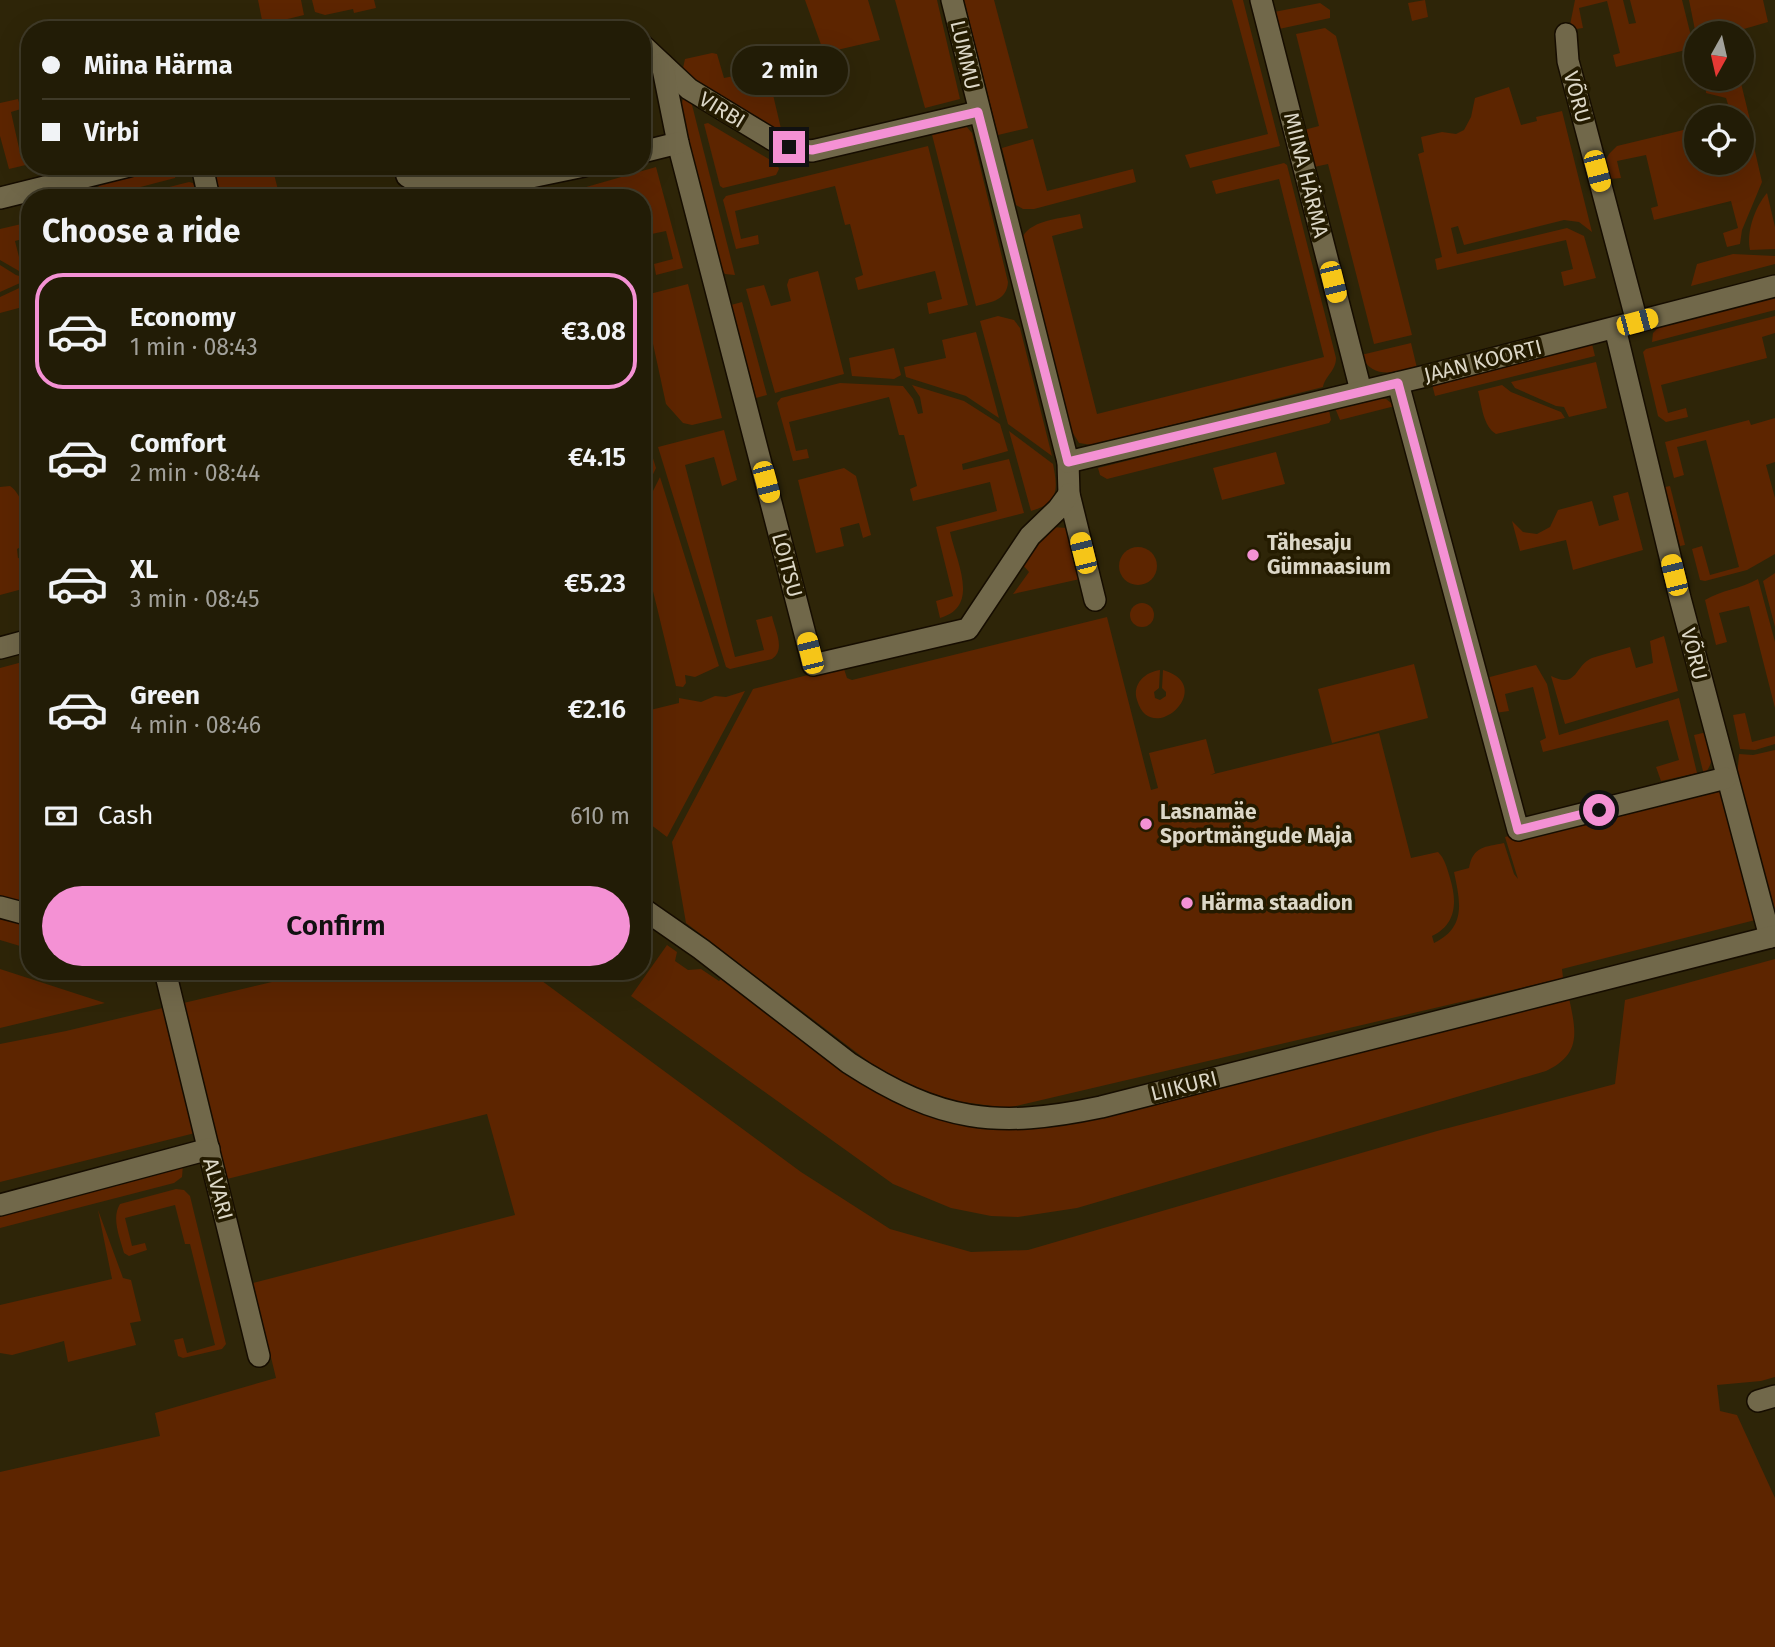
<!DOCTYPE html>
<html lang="en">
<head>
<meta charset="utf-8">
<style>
  body { margin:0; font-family:"Fira Sans",sans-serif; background:#2a2510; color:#f1f3f6; height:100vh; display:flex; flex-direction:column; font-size:26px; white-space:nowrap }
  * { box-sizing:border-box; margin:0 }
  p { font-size:23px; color:#a2a19b }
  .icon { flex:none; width:38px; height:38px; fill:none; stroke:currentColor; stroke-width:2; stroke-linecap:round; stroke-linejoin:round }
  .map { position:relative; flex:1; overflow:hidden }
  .details { position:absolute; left:21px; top:189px; width:630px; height:791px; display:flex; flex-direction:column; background:#221c06; border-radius:28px; box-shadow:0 7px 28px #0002,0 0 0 2px #3f3a28 }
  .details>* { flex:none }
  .hud { position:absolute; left:21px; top:21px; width:630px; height:154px; border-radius:28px; box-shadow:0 7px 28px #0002,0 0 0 2px #3f3a28; display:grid; align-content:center; height:154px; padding:0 21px; background:#221c06 }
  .needle { width:46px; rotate:188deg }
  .buttons { position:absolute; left:1684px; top:21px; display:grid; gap:14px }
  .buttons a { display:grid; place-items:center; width:70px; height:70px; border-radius:50%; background:#221c06; box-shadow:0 7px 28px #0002,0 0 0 2px #3f3a28; font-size:35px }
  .end { position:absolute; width:32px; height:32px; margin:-16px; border:9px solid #f491d4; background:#111; box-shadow:0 0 0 4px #111 }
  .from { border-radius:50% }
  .bubble { position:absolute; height:49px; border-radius:24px; background:#221c06; box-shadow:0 7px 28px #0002,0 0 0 2px #3f3a28; font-size:23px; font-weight:600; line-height:49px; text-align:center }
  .car { position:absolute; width:21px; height:42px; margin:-21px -10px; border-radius:9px; box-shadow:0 0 5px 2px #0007; background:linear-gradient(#f5c518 24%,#345 0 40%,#f5c518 0 76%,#345 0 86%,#f5c518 0) }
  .hud b { display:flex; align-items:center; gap:24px; height:66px; font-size:26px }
  .hud b+b { border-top:2px solid #3f3a28 }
  .hud i { width:18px; height:18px; background:#f1f3f6 }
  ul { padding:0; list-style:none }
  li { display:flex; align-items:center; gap:21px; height:116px; margin:0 14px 10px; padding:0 7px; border:4px solid transparent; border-radius:28px }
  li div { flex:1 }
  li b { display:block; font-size:26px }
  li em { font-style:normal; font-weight:600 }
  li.on { border-color:#f491d4 }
  li>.icon { width:63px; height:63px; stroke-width:1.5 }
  h2 { padding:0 21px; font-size:32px; line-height:84px }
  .pay { display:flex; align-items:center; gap:18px; height:77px; padding:0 21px; font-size:26px }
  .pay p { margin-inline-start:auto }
  .button { display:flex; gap:14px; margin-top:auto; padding:14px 21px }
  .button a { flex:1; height:80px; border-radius:42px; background:#f491d4; color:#111; font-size:28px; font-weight:600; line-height:80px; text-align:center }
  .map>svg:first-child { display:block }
  .green { fill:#5d2500 }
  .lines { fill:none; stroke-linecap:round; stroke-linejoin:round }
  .minor-casing { stroke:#160d00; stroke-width:24 }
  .minor { stroke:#71684a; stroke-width:21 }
  .route { stroke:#f491d4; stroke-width:9 }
  .poi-dot { fill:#f491d4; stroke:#241b00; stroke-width:2.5 }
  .labels { text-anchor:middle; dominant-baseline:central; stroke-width:7; stroke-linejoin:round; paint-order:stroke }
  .street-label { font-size:21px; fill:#dcd7c7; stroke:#241b00 }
  .poi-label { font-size:21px; font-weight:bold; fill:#dcd7c7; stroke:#241b00; text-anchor:start }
</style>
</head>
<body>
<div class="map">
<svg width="1775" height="1647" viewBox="0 0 1775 1647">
  <rect width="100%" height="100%" fill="#2e2508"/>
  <!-- green -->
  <g class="green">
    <polygon points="258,0 301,0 304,15 263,25"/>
    <polygon points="312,0 374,0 376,8 354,13 353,9 325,15 315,12"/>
    <polygon points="805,0 868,0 880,40 824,53"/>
    <polygon points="895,0 937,0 960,99 925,108"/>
    <polygon points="964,0 994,0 1028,128 998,135"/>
    <polygon points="1232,0 1243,0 1280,146 1190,168 1185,155 1268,134"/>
    <polygon points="1425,0 1428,17 1412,21 1408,3"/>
    <polygon points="1575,0 1623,0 1629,24 1636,23 1630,0 1682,0 1694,48 1616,67 1613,55 1620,53 1607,1 1579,8 1583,28 1569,30"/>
    <polygon points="1689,0 1763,0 1768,22 1730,33 1696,35"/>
    <polygon points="1320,3 1330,10 1330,18 1279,29 1274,12"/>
    <polygon points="1325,28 1336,36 1412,335 1374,344 1328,164 1314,167 1304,130 1319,126 1296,34"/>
    <polygon points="712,53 717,54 724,78 767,69 782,133 692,81 683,68 685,59"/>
    <polygon points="1707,79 1740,79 1750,120 1741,123 1741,117 1732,117 1726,98 1706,93"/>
    <polygon points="1509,87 1521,125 1537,121 1536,117 1562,111 1592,232 1579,222 1564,220 1464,245 1458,226 1451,228 1457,254 1567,228 1584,236 1596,278 1564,286 1561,272 1573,269 1566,240 1437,270 1435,259 1442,257 1418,154 1424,152 1421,137 1442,132 1456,134 1464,130 1471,117 1475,98"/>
    <polygon points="690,97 735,275 725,274 722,270 681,109 683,98"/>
    <polygon points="18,99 21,109 11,112 21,157 30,156 30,164 9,169 0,136 0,103"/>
    <polygon points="708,123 777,164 779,169 776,175 723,188 720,186 704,124"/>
    <path d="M 965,125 L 972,133 L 1008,282 C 1007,300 992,302 976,306 L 930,127 Z"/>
    <polygon points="1696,127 1696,163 1741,163 1741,144 1752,138 1762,182 1742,230 1740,244 1727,247 1723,233 1738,228 1731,201 1654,220 1651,208 1658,206 1646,155 1617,161 1621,178 1610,179 1604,163 1609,154 1617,146"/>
    <polygon points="1033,139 1047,191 1133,169 1136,182 1034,209 1023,209 1016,205 1002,148"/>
    <polygon points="928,146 968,305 929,314 927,303 942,299 935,271 858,290 855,278 863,275 850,224 845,225 835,186 735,211 741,239 758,235 759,244 736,249 723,200 726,196"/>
    <path d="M 1284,163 L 1287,165 L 1336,358 C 1336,371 1325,376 1323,387 L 1092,445 L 1079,443 L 1071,430 L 1023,236 C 1032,220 1063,218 1080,214 L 1083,228 L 1052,236 L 1097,414 L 1324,357 L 1279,179 L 1216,194 L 1212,181 Z"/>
    <polygon points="174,166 179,166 175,178 102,197 98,185"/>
    <polygon points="246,166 272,166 280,198 218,198 212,175"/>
    <polygon points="656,167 683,268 656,275 654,264 673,259 666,231 642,236 642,198 548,198"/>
    <polygon points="189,182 193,183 198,198 126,198"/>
    <path d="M 1767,193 L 1775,227 L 1775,249 L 1750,250 C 1746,232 1755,207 1767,193 Z"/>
    <polygon points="30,222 30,237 15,241 22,269 30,268 30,273 19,271 0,260 0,229"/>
    <polygon points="1733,254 1775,256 1775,264 1691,286 1697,264"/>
    <polygon points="0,265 16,275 29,279 0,292"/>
    <polygon points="818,271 844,374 775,393 746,289 764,285 771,306 791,301 787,285 789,279"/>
    <polygon points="30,283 30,305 0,313 0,297"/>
    <polygon points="688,284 722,418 692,425 683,423 666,404 647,316 642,315 642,296"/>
    <polygon points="1775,296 1775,310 1652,342 1653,333 1661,325"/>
    <polygon points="742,302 767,395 756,398 731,305"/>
    <polygon points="998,316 1014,320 1020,328 1052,456 1008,424 980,321"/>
    <polygon points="1775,316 1775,333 1762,337 1767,358 1661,385 1668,413 1686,408 1688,417 1666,422 1658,416 1643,352 1646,349"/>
    <polygon points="976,332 999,418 966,396 906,377 904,367 946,358 942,340"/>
    <path d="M 1411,343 L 1417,368 C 1394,372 1372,380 1361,355 Z"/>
    <polygon points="1592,344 1595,356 1435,396 1432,384"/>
    <polygon points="894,348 901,375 894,379 852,376 849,358"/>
    <polygon points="1596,362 1607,408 1569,417 1564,407 1556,406 1515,388 1511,382"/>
    <path d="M 840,383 L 903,386 L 913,399 L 918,414 L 923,413 L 920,397 L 912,385 L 964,401 L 1000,424 L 1008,451 L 962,464 L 963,470 L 1009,459 L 1024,513 L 950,532 C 956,561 981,607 940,618 L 936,601 L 953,596 L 936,527 L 997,511 L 990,482 L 913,501 L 910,489 L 917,486 L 904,435 L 899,435 L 889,397 L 789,422 L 796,451 L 807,449 L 809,458 L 793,461 L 777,403 L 781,398 Z"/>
    <path d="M 1502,385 L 1511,392 L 1561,412 L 1565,418 L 1496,434 C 1483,426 1482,406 1478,391 Z"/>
    <polygon points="1380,398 1386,399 1395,406 1340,420 1335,408"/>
    <polygon points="1329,410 1331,420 1329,423 1107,479 1100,475 1098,468"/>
    <polygon points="1775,418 1775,462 1766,465 1775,498 1775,554 1747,570 1705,581 1700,580 1692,549 1702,546 1710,575 1739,567 1706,440 1677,447 1684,475 1674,478 1665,442 1749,420 1751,425"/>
    <polygon points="642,423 656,468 642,497"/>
    <path d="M 724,430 L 737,480 L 722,486 L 714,457 L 685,465 L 735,657 L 764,650 L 756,620 L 772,616 C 775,630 786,650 772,659 L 730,669 L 726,667 L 658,447 Z"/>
    <path d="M 1009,431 L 1053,464 C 1058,489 1059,503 1031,511 Z"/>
    <polygon points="1276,452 1285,484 1222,500 1213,468"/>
    <polygon points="844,468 856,476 871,535 863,538 859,523 840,528 844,546 816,553 798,480"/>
    <polygon points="660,477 719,666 695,677 685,675 686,683 683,687 676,686 644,554 642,555 642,513"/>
    <path d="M 10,486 C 24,495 32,529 25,544 L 17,549 L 18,558 L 30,560 L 30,587 L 0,595 L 0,487 Z"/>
    <polygon points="1670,486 1685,545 1680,546 1665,487"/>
    <polygon points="1628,492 1643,550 1573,570 1566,540 1520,551 1512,521 1523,532 1537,534 1550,527 1558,510 1592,501 1599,526 1619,520 1613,496"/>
    <polygon points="1052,527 1067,528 1080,579 1013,594 1029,572 1022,564 1045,530"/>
    <circle cx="1138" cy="566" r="19"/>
    <polygon points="1775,573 1775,627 1763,581"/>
    <path d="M 1758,579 L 1775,642 L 1775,708 L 1749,606 L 1719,613 L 1727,642 L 1716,645 L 1705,600 C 1721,590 1741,589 1758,579 Z"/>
    <circle cx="1142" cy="615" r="12"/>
    <path d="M 1107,617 L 1151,790 L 1158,788 L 1149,753 L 1206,739 L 1215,773 L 1210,775 L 1379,733 L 1411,858 L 1438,852 C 1445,859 1447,868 1450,878 C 1457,901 1457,924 1432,936 L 1434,943 C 1467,927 1460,901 1454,872 L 1469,868 C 1473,846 1485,847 1504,843 L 1514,874 L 1518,879 L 1505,837 L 1737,778 L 1739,754 L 1753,755 L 1775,750 L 1775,915 L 1562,969 L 1563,978 L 1007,1108 L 955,1101 L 914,1087 L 873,1065 L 686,923 L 672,842 L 753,689 L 843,666 L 847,678 L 852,680 Z"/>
    <path d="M 1664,636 L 1678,691 L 1565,724 L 1551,676 C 1578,689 1574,666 1592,658 C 1604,654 1617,651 1630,647 L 1636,668 L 1653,663 L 1650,641 Z"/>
    <polygon points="30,660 30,905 0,896 0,668"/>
    <polygon points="1414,664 1428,718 1332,743 1318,689"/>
    <polygon points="1536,665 1547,684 1559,735 1679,698 1697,773 1661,781 1656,767 1679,760 1668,720 1543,752 1540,741 1546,738 1533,687 1505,694 1509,711 1495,713 1486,678"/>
    <path d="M 1160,670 L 1159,688 L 1154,692 L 1155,698 L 1160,700 L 1166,696 L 1166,692 L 1162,688 L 1163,670 C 1219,686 1151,749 1137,700 C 1132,684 1145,672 1160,670 Z"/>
    <polygon points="745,691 667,837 642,818 642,712 679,703 679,698 701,702 715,696 726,697"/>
    <polygon points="1745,713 1752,742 1775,736 1775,744 1755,750 1740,749 1733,715"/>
    <path d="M 1707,732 C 1712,749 1716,760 1704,775 L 1694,735 Z"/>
    <polygon points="0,917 30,925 30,949 0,940"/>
    <path d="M 667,945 L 677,952 L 675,961 L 688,970 L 701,969 L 719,981 L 723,977 L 822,1052 L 985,1125 L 1569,998 C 1576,1031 1582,1054 1546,1071 L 1077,1208 L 1018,1217 L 991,1216 L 951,1208 L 893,1184 L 631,996 Z"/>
    <polygon points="1775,959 1775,1377 1761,1381 1717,1385 1720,1411 1737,1415 1775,1498 1775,1647 0,1647 0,1472 160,1436 155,1413 276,1378 253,1283 515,1215 487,1114 227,1179 215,1128 0,1182 0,1044 66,1031 318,971 514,971 538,978 801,1172 890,1229 971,1252 1028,1250 1437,1131 1615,1084 1625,1000"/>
    <polygon points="0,969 105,1003 0,1028"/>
    <polygon points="97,971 155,971 157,980 134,982"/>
    <polygon points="183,1164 182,1177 174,1183 0,1228 0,1209"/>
    <path d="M 176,1189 L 184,1190 L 190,1196 L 226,1344 L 222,1349 L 183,1358 L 178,1356 L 174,1340 L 183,1338 L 187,1353 L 215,1345 L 190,1244 L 185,1244 L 175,1205 L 125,1218 L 132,1246 L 145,1243 L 147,1250 L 129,1256 L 124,1253 C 120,1238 111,1218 120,1204 Z"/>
    <polygon points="98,1210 123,1278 131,1280 141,1321 130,1323 136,1345 68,1362 64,1341 12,1355 0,1353 0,1305 112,1279"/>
  </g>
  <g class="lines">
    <defs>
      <g id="minor">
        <polyline points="952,0 1068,462 1069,494 1095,600"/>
        <polyline points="1261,0 1361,391"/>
        <polyline points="1566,34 1568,61 1637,322"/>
        <polyline points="642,45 689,89 773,140 794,149 812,151 978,112"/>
        <polyline points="662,64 678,143 813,665 968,629 1030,536 1058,509 1069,494"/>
        <polyline points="642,152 678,143"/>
        <polyline points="202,166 209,198"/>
        <polyline points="407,176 422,185 497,184 584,166"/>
        <polyline points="0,198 129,166"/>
        <polyline points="1615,328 1680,598 1770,937"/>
        <polyline points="1398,383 1518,830 1726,778"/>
        <polyline points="1068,462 1426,376 1775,286"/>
        <polyline points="0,648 30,640"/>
        <polyline points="0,907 30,915"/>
        <path d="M 642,908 L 701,949 L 849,1063 C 940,1122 996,1129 1101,1107 L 1775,936"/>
        <polyline points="165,971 259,1356"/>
        <polyline points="0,1205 209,1149"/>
        <polyline points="1758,1401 1775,1396"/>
      </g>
    </defs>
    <!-- minor casing -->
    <use href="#minor" class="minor-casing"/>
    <!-- minor -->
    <use href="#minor" class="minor"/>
  </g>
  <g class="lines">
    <!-- route -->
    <polyline class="route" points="789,147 812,150 978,112 1068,462 1398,383 1518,830 1599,810"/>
  </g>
  <!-- markers -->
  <g class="poi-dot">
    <circle cx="1253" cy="555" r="7"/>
    <circle cx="1146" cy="824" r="7"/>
    <circle cx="1187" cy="903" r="7"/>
  </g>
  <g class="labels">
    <!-- street labels -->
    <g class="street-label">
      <text transform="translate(965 55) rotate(77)">LUMMU</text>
      <text transform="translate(1577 97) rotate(75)">VÕRU</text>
      <text transform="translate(722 110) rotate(31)">VIRBI</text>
      <text transform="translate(1306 175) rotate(76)">MIINA HÄRMA</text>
      <text transform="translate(1483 361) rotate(-14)">JAAN KOORTI</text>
      <text transform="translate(787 565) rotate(75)">LOITSU</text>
      <text transform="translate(1694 654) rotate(76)">VÕRU</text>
      <text transform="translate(1184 1086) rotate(-14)">LIIKURI</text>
      <text transform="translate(218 1189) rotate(75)">ALVARI</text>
    </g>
    <!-- poi labels -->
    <g class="poi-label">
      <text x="1267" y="543">Tähesaju<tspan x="1267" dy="24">Gümnaasium</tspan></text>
      <text x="1160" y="812">Lasnamäe<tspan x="1160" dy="24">Sportmängude Maja</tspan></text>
      <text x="1201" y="903">Härma staadion</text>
    </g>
  </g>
</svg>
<div class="buttons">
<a><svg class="needle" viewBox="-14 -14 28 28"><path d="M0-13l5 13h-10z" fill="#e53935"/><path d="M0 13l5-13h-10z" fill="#a2a19b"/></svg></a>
<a><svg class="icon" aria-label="locate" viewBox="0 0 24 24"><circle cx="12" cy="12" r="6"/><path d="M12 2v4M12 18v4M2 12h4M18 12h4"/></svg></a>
</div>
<i class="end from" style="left:1599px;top:810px"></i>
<i class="end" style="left:789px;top:147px"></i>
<div class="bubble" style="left:732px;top:46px;width:116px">2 min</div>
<i class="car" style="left:1597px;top:171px;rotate:165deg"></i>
<i class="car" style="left:1333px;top:282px;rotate:166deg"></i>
<i class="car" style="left:1637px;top:322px;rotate:75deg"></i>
<i class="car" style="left:766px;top:482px;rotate:165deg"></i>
<i class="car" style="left:1083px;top:553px;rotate:346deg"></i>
<i class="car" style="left:1674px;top:575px;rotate:346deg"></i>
<i class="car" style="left:810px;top:653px;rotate:346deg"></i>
<div class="hud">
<b><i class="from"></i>Miina Härma</b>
<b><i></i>Virbi</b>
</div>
<section class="details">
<h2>Choose a ride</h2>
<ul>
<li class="on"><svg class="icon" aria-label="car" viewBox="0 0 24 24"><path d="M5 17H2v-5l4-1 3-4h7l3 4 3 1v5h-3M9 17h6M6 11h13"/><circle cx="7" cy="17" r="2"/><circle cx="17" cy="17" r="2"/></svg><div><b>Economy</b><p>1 min · 08:43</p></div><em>€3.08</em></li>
<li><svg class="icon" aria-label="car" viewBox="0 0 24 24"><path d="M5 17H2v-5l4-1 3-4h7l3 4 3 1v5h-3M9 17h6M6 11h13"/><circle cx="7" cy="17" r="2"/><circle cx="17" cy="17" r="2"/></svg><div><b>Comfort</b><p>2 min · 08:44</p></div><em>€4.15</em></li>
<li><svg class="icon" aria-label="car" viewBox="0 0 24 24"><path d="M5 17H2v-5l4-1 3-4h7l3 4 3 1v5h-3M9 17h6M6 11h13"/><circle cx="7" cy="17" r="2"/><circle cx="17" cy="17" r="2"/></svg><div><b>XL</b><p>3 min · 08:45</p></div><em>€5.23</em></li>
<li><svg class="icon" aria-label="car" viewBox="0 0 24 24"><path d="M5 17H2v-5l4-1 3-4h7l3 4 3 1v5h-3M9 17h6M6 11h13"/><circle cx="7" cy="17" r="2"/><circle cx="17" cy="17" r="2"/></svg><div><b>Green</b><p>4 min · 08:46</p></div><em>€2.16</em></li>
</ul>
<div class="pay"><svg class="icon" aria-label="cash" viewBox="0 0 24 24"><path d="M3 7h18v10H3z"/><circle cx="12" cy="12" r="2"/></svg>Cash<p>610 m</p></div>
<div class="button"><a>Confirm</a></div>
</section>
</div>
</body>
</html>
